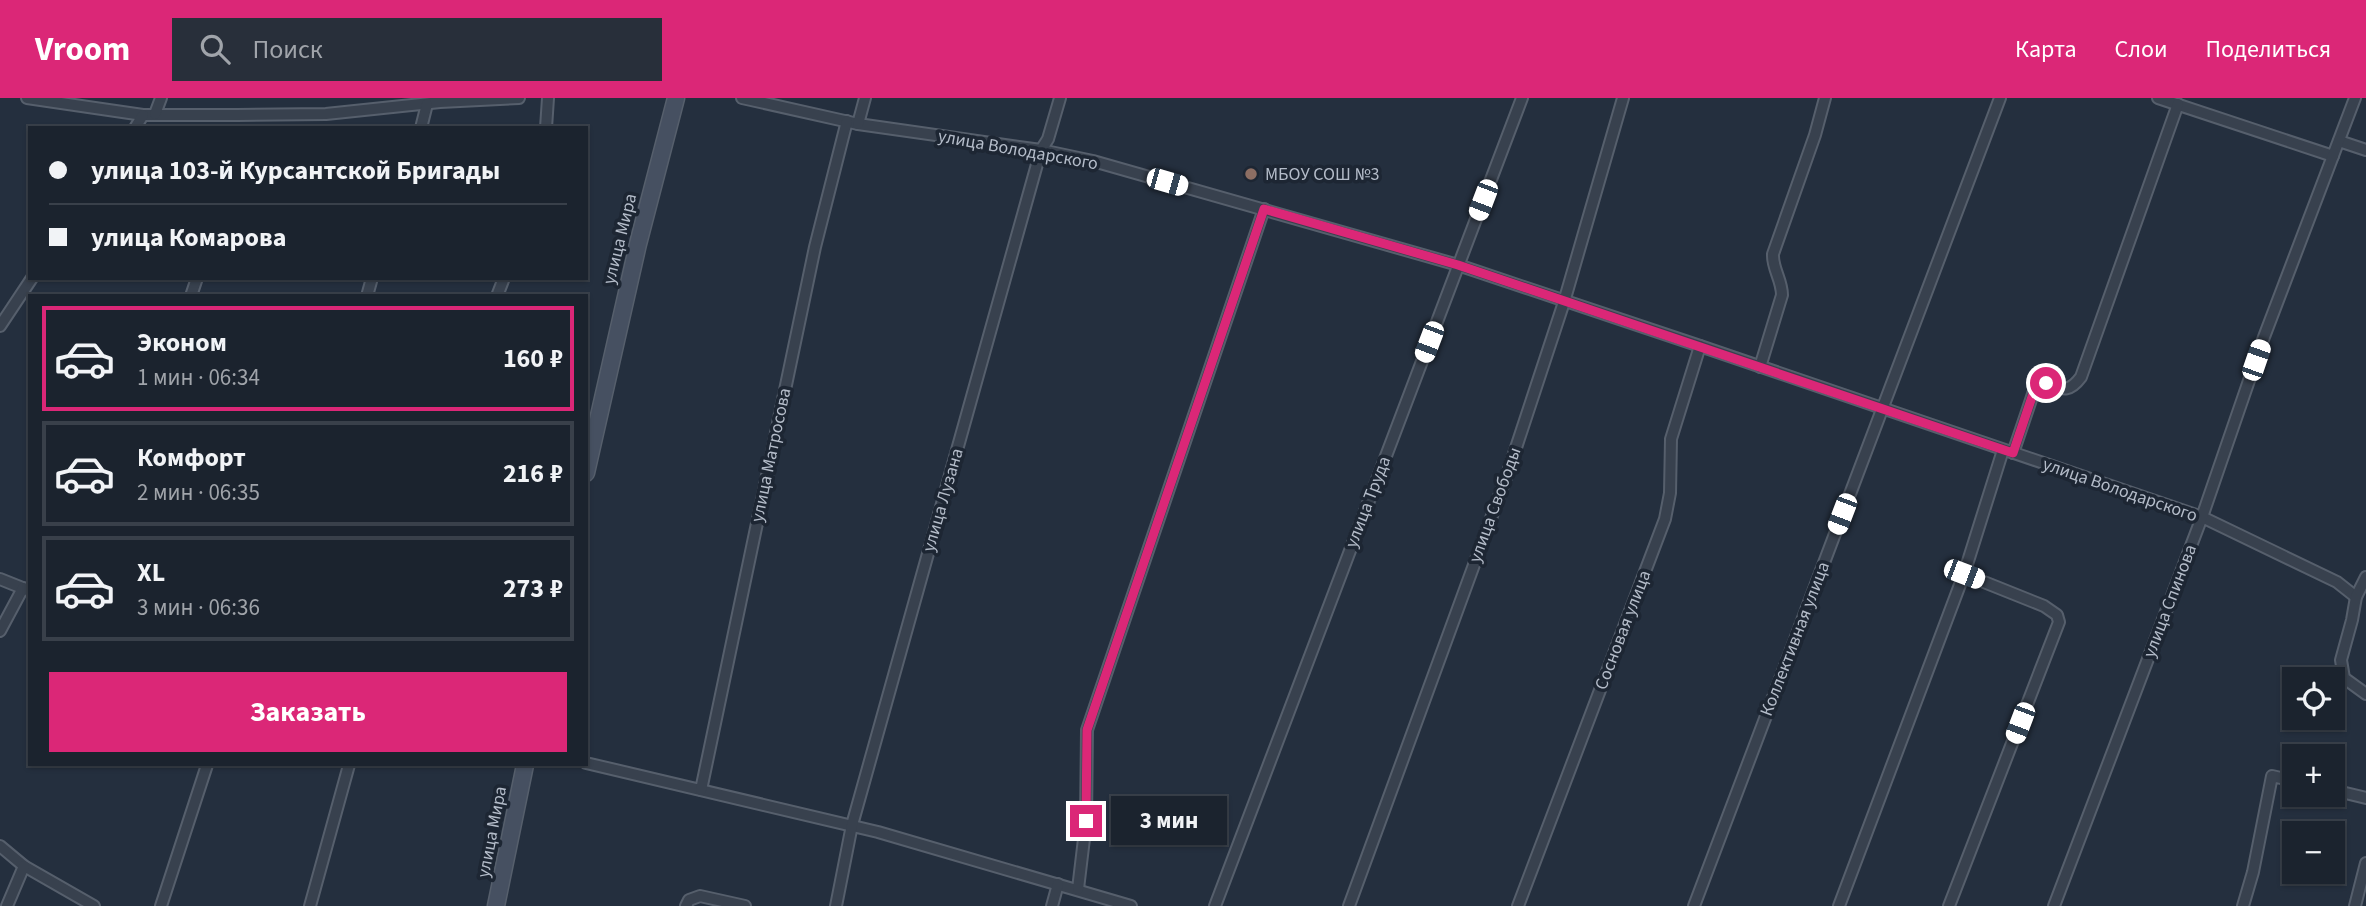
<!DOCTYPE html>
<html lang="ru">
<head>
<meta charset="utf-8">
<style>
  body { margin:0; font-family:"Source Sans 3",sans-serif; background:#282f3a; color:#f1f3f6; height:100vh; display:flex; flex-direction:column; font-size:26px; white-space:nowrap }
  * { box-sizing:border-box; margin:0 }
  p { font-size:23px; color:#a0a4aa }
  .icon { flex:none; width:38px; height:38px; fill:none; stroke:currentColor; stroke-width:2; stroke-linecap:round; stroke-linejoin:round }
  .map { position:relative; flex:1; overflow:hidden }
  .side { position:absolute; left:28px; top:196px; width:560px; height:472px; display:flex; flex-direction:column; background:#1b232e; border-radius:0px; box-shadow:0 2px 5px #0004,0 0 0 2px #39404a }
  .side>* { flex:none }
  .banner { position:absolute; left:28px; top:28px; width:560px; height:154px; border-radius:0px; box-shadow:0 2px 5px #0004,0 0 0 2px #39404a; display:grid; align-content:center; height:154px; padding:0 21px; background:#1b232e }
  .tools { position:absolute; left:2282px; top:569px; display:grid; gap:14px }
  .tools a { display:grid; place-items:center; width:63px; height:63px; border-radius:0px; background:#1b232e; box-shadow:0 2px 5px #0004,0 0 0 2px #39404a; font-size:35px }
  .end { position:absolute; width:32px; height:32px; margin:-16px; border:9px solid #db2777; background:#fff; box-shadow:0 0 0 4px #fff }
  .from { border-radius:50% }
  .bubble { position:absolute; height:49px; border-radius:0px; background:#1b232e; box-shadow:0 2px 5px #0004,0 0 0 2px #39404a; font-size:23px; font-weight:700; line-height:49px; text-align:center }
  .car { position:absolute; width:21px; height:42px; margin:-21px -10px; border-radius:9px; box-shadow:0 0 5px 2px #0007; background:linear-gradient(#fff 24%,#345 0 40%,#fff 0 76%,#345 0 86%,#fff 0) }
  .banner b { display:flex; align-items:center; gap:24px; height:66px; font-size:26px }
  .banner b+b { border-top:2px solid #39404a }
  .banner i { width:18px; height:18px; background:#f1f3f6 }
  ul { padding:12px 0 0; list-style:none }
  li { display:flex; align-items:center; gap:21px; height:105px; margin:0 14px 10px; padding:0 7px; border:4px solid #39404a; border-radius:0px }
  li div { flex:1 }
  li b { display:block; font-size:26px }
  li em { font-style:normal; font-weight:700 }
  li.selected { border-color:#db2777 }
  li>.icon { width:63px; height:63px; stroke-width:1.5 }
  .primary-button { display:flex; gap:14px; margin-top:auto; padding:14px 21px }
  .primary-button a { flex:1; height:80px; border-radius:0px; background:#db2777; color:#fff; font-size:28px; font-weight:700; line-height:80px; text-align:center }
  header { display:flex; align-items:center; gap:42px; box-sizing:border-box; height:98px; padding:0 35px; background:#db2777; color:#fff }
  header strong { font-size:33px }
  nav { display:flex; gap:38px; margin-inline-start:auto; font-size:24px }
  .search { width:490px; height:63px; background:#282f3a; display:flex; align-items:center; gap:18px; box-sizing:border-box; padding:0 24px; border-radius:0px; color:#a0a4aa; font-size:26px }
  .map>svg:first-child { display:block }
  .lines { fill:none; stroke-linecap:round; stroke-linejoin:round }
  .street-casing { stroke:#565f6c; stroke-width:14 }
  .secondary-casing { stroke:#565f6c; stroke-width:19 }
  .street { stroke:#38414e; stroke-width:10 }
  .secondary { stroke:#465061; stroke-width:16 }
  .route { stroke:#db2777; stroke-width:9 }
  .education-dot { fill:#8d6e63; stroke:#1d2633; stroke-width:2.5 }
  .labels { text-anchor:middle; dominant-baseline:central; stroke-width:7; stroke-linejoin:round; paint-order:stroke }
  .street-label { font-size:18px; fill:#b4bcc9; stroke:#1d2633 }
  .poi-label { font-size:18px; fill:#b4bcc9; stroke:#1d2633; text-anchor:start }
</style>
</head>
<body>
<header>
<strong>Vroom</strong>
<div class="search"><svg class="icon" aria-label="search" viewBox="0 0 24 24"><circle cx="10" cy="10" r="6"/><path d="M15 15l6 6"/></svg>Поиск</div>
<nav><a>Карта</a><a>Слои</a><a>Поделиться</a></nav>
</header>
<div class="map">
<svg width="2366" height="808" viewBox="0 0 2366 808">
  <rect width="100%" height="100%" fill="#242f3e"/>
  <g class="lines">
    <defs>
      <g id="street">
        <polyline points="27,0 143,17 237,17 326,16 440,4 519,0"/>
        <polyline points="742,0 858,26 1041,52 1093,63 1458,167 1700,248 2202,419 2337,484 2356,499"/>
        <polyline points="2158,0 2333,58"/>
        <polyline points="155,16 161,0"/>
        <polyline points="858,26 865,0"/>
        <polyline points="135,30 143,17"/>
        <polyline points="421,30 427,6"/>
        <polyline points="546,30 548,0"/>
        <polyline points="2339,43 2366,52"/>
        <polyline points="191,198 197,180"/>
        <polyline points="367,198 372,180"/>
        <polyline points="497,198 504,180"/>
        <polyline points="0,228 32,180"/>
        <path d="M 1760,269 L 1782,197 C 1782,182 1772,170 1773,156 L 1815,37 L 1825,0"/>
        <path d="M 2013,355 L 2035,290 C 2053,275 2061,306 2081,279 L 2178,6"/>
        <polyline points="2366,479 2356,499 2352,522 2341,562 2344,580 2366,596"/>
        <polyline points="0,481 30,493"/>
        <polyline points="0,533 23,490"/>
        <polyline points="586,665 878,734 1131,808"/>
        <polyline points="701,692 815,149 847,23"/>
        <polyline points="2333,692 2366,700"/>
        <polyline points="0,748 24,768 94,808"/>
        <polyline points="1078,791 1086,724 1087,632 1264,111"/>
        <polyline points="7,808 24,768"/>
        <polyline points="161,808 207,667"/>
        <polyline points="310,808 349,667"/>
        <polyline points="686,808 689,802 700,798 745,808"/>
        <polyline points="836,808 852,727 1041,52 1048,41 1060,0"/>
        <polyline points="1052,808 1058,786"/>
        <polyline points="1215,808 1522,0"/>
        <polyline points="1349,808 1508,374 1564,204 1623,0"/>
        <polyline points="1518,808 1665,421 1670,395 1671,341 1700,248"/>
        <polyline points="1694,808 2000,0"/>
        <polyline points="1839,808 1964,476 2003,352"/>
        <polyline points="1949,808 2059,524 2057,517 2044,508 1964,476"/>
        <polyline points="2054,808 2202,419 2264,239 2355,0"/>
        <polyline points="2243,808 2253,774 2272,678 2294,683"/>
        <polyline points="2355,808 2366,765"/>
      </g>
      <g id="secondary">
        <polyline points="586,375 638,146 676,0"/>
        <polyline points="496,808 525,667"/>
      </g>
    </defs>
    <!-- street casing -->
    <use href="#street" class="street-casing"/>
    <!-- secondary casing -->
    <use href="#secondary" class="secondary-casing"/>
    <!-- street -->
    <use href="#street" class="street"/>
    <!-- secondary -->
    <use href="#secondary" class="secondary"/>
  </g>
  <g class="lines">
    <!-- route -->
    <polyline class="route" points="1086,723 1087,632 1264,111 1458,167 2013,355 2035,290 2040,286 2046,285"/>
  </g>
  <!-- markers -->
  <circle class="education-dot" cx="1251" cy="76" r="7"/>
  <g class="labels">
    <!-- street labels -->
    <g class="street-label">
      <text transform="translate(1018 52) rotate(10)">улица Володарского</text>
      <text transform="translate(620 141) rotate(-76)">улица Мира</text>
      <text transform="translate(771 357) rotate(-78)">улица Матросова</text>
      <text transform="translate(2120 392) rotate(19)">улица Володарского</text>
      <text transform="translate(943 402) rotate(-74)">улица Лузана</text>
      <text transform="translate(1368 404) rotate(-69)">улица Труда</text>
      <text transform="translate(1495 407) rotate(-70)">улица Свободы</text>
      <text transform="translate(2170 503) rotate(-69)">улица Спинова</text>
      <text transform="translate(1623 532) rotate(-69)">Сосновая улица</text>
      <text transform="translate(1795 541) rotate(-69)">Коллективная улица</text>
      <text transform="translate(492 734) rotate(-79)">улица Мира</text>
    </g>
    <!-- poi labels -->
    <g class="poi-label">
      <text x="1265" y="76">МБОУ СОШ №3</text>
    </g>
  </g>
</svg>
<div class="tools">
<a><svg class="icon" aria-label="locate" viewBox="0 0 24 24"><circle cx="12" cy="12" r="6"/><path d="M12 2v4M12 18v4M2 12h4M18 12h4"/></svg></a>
<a>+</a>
<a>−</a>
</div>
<i class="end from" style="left:2046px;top:285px"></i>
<i class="end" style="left:1086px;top:723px"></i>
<div class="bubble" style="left:1111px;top:698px;width:116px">3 мин</div>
<i class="car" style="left:1167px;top:84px;rotate:106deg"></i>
<i class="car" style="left:1483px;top:102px;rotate:201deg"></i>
<i class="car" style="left:1429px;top:244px;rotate:201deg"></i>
<i class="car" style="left:2256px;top:262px;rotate:19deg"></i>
<i class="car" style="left:1842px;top:416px;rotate:201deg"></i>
<i class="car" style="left:1964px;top:476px;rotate:111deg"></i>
<i class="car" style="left:2020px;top:625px;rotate:201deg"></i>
<div class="banner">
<b><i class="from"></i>улица 103-й Курсантской Бригады</b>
<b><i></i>улица Комарова</b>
</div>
<section class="side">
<ul>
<li class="selected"><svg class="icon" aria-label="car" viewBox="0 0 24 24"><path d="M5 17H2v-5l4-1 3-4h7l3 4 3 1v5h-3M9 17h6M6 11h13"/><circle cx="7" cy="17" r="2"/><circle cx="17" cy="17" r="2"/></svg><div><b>Эконом</b><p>1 мин · 06:34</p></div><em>160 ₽</em></li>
<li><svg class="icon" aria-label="car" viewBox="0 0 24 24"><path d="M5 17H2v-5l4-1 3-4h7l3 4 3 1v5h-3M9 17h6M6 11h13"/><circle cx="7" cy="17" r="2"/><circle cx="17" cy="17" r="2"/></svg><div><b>Комфорт</b><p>2 мин · 06:35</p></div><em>216 ₽</em></li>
<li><svg class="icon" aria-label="car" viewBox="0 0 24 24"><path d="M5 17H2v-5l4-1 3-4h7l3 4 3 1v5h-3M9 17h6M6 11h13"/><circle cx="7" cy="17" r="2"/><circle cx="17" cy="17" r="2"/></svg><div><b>XL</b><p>3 мин · 06:36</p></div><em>273 ₽</em></li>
</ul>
<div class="primary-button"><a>Заказать</a></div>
</section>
</div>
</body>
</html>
